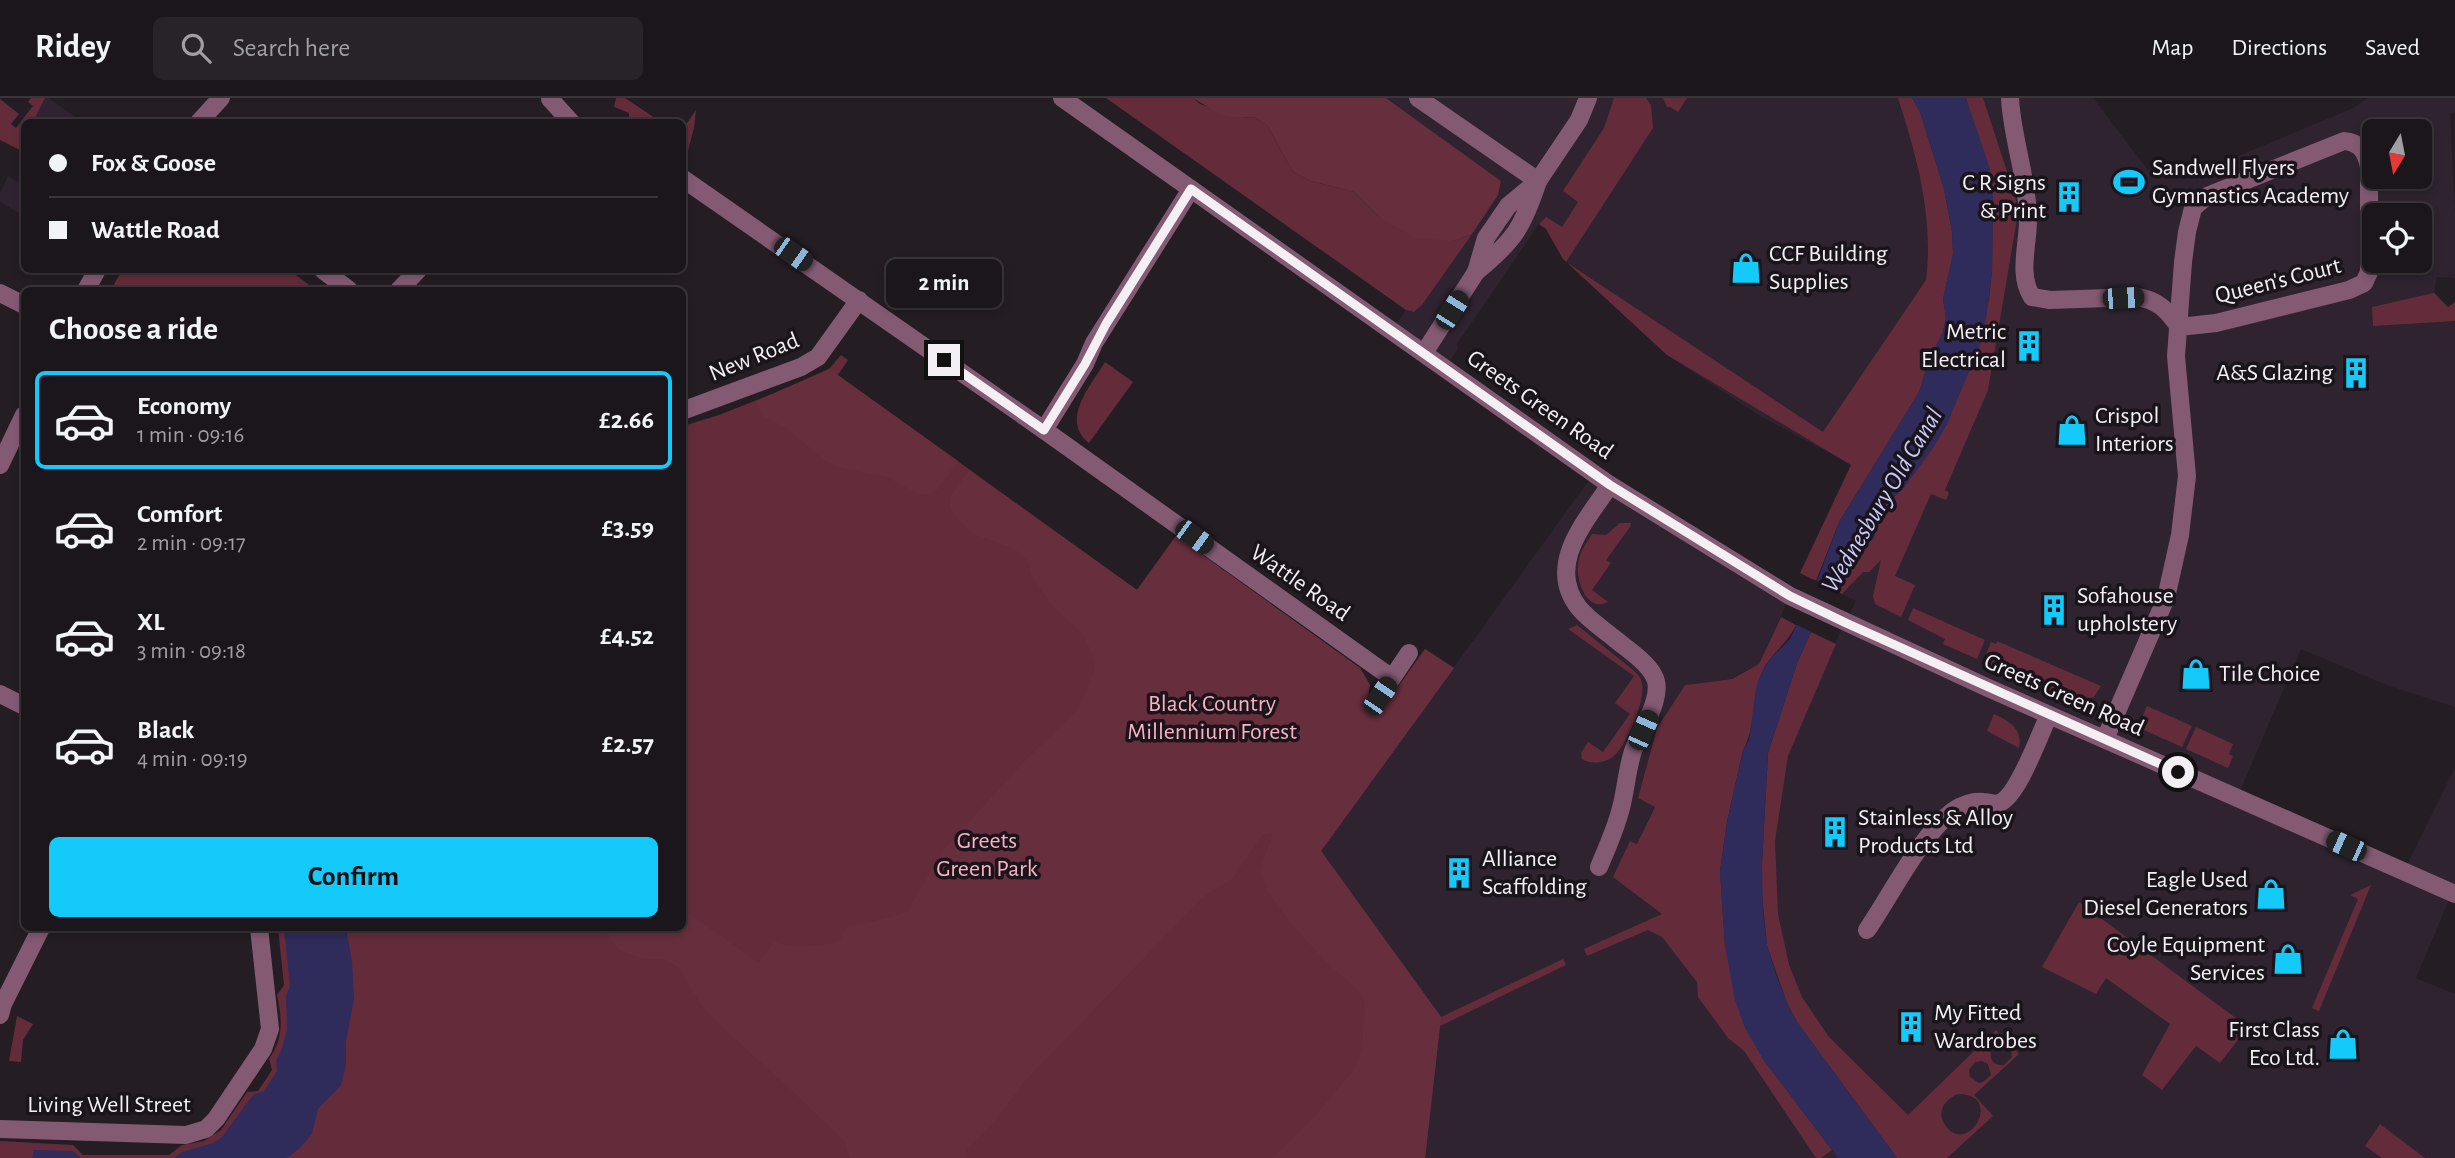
<!DOCTYPE html>
<html lang="en">
<head>
<meta charset="utf-8">
<style>
  body { margin:0; font-family:"Alegreya Sans",sans-serif; background:#282328; color:#f1f3f6; height:100vh; display:flex; flex-direction:column; font-size:26px; white-space:nowrap }
  * { box-sizing:border-box; margin:0 }
  p { font-size:23px; color:#a09fa3 }
  .icon { flex:none; width:38px; height:38px; fill:none; stroke:currentColor; stroke-width:2; stroke-linecap:round; stroke-linejoin:round }
  .map { position:relative; flex:1; overflow:hidden }
  .side { position:absolute; left:21px; top:189px; width:665px; height:644px; display:flex; flex-direction:column; background:#1b161b; border-radius:10px; box-shadow:0 4px 10px #0003,0 0 0 2px #39353a }
  .side>* { flex:none }
  .banner { position:absolute; left:21px; top:21px; width:665px; height:154px; border-radius:10px; box-shadow:0 4px 10px #0003,0 0 0 2px #39353a; display:grid; align-content:center; height:154px; padding:0 28px; background:#1b161b }
  .needle { width:46px; rotate:190deg }
  .controls { position:absolute; left:2362px; top:21px; display:grid; gap:14px }
  .controls a { display:grid; place-items:center; width:70px; height:70px; border-radius:10px; background:#1b161b; box-shadow:0 4px 10px #0003,0 0 0 2px #39353a; font-size:35px }
  .end { position:absolute; width:32px; height:32px; margin:-16px; border:9px solid #f3eff4; background:#111; box-shadow:0 0 0 4px #111 }
  .from { border-radius:50% }
  .bubble { position:absolute; height:49px; border-radius:10px; background:#1b161b; box-shadow:0 4px 10px #0003,0 0 0 2px #39353a; font-size:23px; font-weight:700; line-height:49px; text-align:center }
  .car { position:absolute; width:21px; height:42px; margin:-21px -10px; border-radius:9px; box-shadow:0 0 5px 2px #0007; background:linear-gradient(#222 24%,#8ab4d8 0 40%,#222 0 76%,#8ab4d8 0 86%,#222 0) }
  .banner b { display:flex; align-items:center; gap:24px; height:66px; font-size:26px }
  .banner b+b { border-top:2px solid #39353a }
  .banner i { width:18px; height:18px; background:#f1f3f6 }
  ul { padding:0; list-style:none }
  li { display:flex; align-items:center; gap:21px; height:98px; margin:0 14px 10px; padding:0 14px; border:4px solid transparent; border-radius:10px }
  li div { flex:1 }
  li b { display:block; font-size:26px }
  li em { font-style:normal; font-weight:700 }
  li.on { border-color:#14cafb }
  li>.icon { width:63px; height:63px; stroke-width:1.5 }
  h2 { padding:0 28px; font-size:32px; line-height:84px }
  .action { display:flex; gap:14px; margin-top:auto; padding:14px 28px }
  .action a { flex:1; height:80px; border-radius:10px; background:#14cafb; color:#111; font-size:28px; font-weight:700; line-height:80px; text-align:center }
  header { display:flex; align-items:center; gap:42px; box-sizing:border-box; height:98px; padding:0 35px; background:#1b161b; border-bottom:2px solid #39353a }
  header strong { font-size:33px }
  nav { display:flex; gap:38px; margin-inline-start:auto; font-size:24px }
  .search { width:490px; height:63px; background:#282328; display:flex; align-items:center; gap:18px; box-sizing:border-box; padding:0 24px; border-radius:10px; color:#a09fa3; font-size:26px }
  .map>svg:first-child { display:block }
  .built { fill:#2e232f; fill-rule:evenodd }
  .green { fill:#642c3b; fill-rule:evenodd }
  .forest { fill:#672e3e }
  .water { fill:#2f2b5b }
  .pier { fill:#241d24 }
  .lines { fill:none; stroke-linecap:round; stroke-linejoin:round }
  .minor { stroke:#845a73; stroke-width:18 }
  .route { stroke:#f3eff4; stroke-width:9 }
  .labels { text-anchor:middle; dominant-baseline:central; stroke-width:7; stroke-linejoin:round; paint-order:stroke }
  .poi-label { font-size:24px; fill:#f3eff4; stroke:#1a141b; text-anchor:start }
  .street-label { font-size:24px; fill:#f3eff4; stroke:#1a141b }
  .park-label { font-size:24px; fill:#fcb0c2; stroke:#1a141b }
  .water-label { font-size:26px; font-style:italic; fill:#cacbfc; stroke:#1a141b }
</style>
</head>
<body>
<header>
<strong>Ridey</strong>
<div class="search"><svg class="icon" aria-label="search" viewBox="0 0 24 24"><circle cx="10" cy="10" r="6"/><path d="M15 15l6 6"/></svg>Search here</div>
<nav><a>Map</a><a>Directions</a><a>Saved</a></nav>
</header>
<div class="map">
<svg width="2455" height="1060" viewBox="0 0 2455 1060">
  <rect width="100%" height="100%" fill="#241d24"/>
  <!-- built -->
  <g class="built">
    <polygon points="45,0 49,0 82,24 33,24"/>
    <path d="M 1386,0 L 2093,0 L 2148,72 L 2224,64 L 2353,10 L 2368,0 L 2455,0 L 2455,14 L 2450,16 L 2455,114 L 2455,180 L 2437,179 L 2434,194 L 2448,209 L 2455,204 L 2455,609 L 2389,588 L 2301,551 L 2237,700 L 2404,773 L 2455,669 L 2455,796 L 2452,795 L 2416,880 L 2455,896 L 2455,1060 L 1424,1060 L 1321,753 L 1594,375 L 1790,498 L 1759,566 L 1731,581 L 1685,587 L 1657,630 L 1638,700 L 1655,708 L 1637,746 L 1631,743 L 1613,779 L 1743,726 L 1856,503 L 1827,489 L 1852,367 L 1760,318 L 1667,257 L 1563,161 L 1546,131 L 1539,126 L 1457,246 L 1458,251 L 1445,270 L 1392,232 L 1406,212 L 1414,214 L 1422,207 L 1498,97 L 1501,83 ZM 2375,33 L 2420,33 L 2420,79 L 2375,79 ZM 2375,117 L 2420,117 L 2420,163 L 2375,163 Z"/>
    <polygon points="8,78 24,87 24,118 0,104 0,95"/>
  </g>
  <!-- green -->
  <g class="green">
    <polygon points="31,0 45,0 33,24 24,24 24,41 20,52 0,42 0,1 19,16 11,26 16,30 33,8 28,4"/>
    <polygon points="616,0 625,0 661,24 629,24 629,15 614,9"/>
    <polygon points="1106,0 1193,0 1200,6 1239,20 1254,19 1267,27 1293,74 1311,83 1354,94 1380,120 1454,143 1472,136 1422,207 1414,214 1406,212"/>
    <path d="M 1614,0 L 1646,0 L 1651,7 L 1653,30 L 1566,164 L 1823,334 L 1926,182 C 1934,120 1917,59 1898,0 L 1912,0 L 1920,14 L 1944,91 L 1952,134 L 1953,156 L 1943,201 L 1946,220 L 1943,234 L 1929,262 L 1919,294 L 1839,424 L 1816,483 L 1800,475 L 1851,367 L 1667,257 L 1563,161 L 1546,131 L 1539,126 L 1546,119 L 1562,129 L 1578,104 L 1563,93 L 1604,30 Z"/>
    <polygon points="1663,0 1687,0 1678,14 1670,9 1667,9"/>
    <polygon points="1966,0 1983,0 2015,98 2018,115 1988,292 1945,392 1949,395 1946,402 1931,396 1895,478 1915,487 1901,519 1875,506 1873,498 1881,462 1869,474 1863,474 1842,496 1834,492 1847,467 1862,449 1874,440 1880,413 1905,388 1934,348 1948,324 1989,202 1992,173 1993,98"/>
    <polygon points="696,12 694,30 686,60 683,58 683,31"/>
    <polygon points="122,172 289,172 316,192 111,192"/>
    <polygon points="2434,195 2448,209 2455,204 2455,223 2373,228 2372,209"/>
    <path d="M 841,257 L 848,262 L 838,277 L 1137,492 L 1176,438 L 1360,570 L 1370,587 L 1368,598 L 1384,609 L 1425,551 L 1454,570 L 1321,753 L 1441,919 L 1563,861 L 1566,867 L 1440,928 L 1425,1060 L 0,1060 L 0,1043 L 73,1047 L 83,1057 L 169,1057 L 182,1047 L 204,1043 L 221,1032 L 247,994 L 258,993 L 272,972 L 269,961 C 284,941 282,920 277,897 L 284,887 L 278,830 L 682,830 L 683,328 L 719,317 L 793,288 L 829,271 Z"/>
    <path d="M 1105,264 L 1133,284 L 1089,345 C 1060,321 1091,288 1105,264 Z"/>
    <path d="M 1620,425 L 1631,425 L 1630,429 L 1606,462 L 1611,465 L 1592,492 L 1608,504 C 1586,516 1574,479 1579,462 C 1581,452 1587,444 1592,436 L 1606,437 Z"/>
    <polygon points="1913,510 1985,542 1977,561 1943,546 1945,541 1908,522"/>
    <path d="M 1781,519 L 1796,527 C 1787,547 1768,557 1761,577 C 1752,602 1756,629 1743,652 L 1727,724 L 1720,773 L 1725,848 L 1763,961 L 1832,1052 L 1821,1060 L 1816,1060 L 1744,953 L 1728,940 L 1698,899 L 1697,884 L 1662,839 L 1648,832 L 1587,858 L 1584,851 L 1662,816 L 1613,779 L 1630,743 L 1637,746 L 1655,709 L 1638,700 L 1657,630 L 1685,587 L 1732,581 L 1759,566 Z"/>
    <path d="M 1577,527 L 1633,572 C 1637,576 1641,579 1642,585 C 1646,601 1627,647 1614,658 C 1606,665 1591,667 1582,661 L 1581,655 L 1588,644 L 1603,654 L 1630,616 L 1615,605 L 1634,578 L 1568,531 Z"/>
    <path d="M 1811,534 L 1836,546 L 1788,658 L 1775,743 L 1778,816 L 1789,867 L 1802,899 L 1829,939 L 1908,1017 L 1996,932 L 2019,956 L 1974,997 L 1993,1018 L 1947,1060 L 1897,1060 L 1797,924 L 1787,905 L 1767,847 L 1762,796 L 1762,766 L 1768,655 L 1797,565 ZM 2003,945 L 2010,949 L 2012,959 L 2004,967 C 1993,969 1987,958 1993,949 ZM 1982,963 L 1988,966 L 1991,977 L 1983,984 L 1979,985 L 1970,979 L 1969,972 L 1975,964 ZM 1958,996 C 2005,996 1968,1060 1945,1027 C 1936,1014 1945,1001 1958,996 Z"/>
    <polygon points="1997,543 2101,588 2094,599 2073,604 1983,564 1991,544 1996,546"/>
    <polygon points="2147,608 2192,628 2182,649 2144,632 2141,622"/>
    <path d="M 1994,616 C 2009,623 2023,631 2019,650 L 1987,633 Z"/>
    <polygon points="2196,629 2233,646 2229,656 2233,658 2228,670 2186,651"/>
    <polygon points="2371,787 2319,913 2312,910 2358,801 2350,797"/>
    <polygon points="2079,804 2248,929 2220,965 2196,948 2162,992 2142,977 2170,926 2106,880 2096,896 2042,869"/>
    <polygon points="17,918 33,926 23,942 21,964 9,963"/>
    <polygon points="2380,1026 2425,1060 2382,1060 2365,1048"/>
  </g>
  <!-- forest -->
  <g class="forest">
    <polygon points="1193,0 1386,0 1501,83 1498,97 1472,136 1454,143 1416,140 1380,120 1354,94 1311,83 1293,74 1267,27 1254,19 1239,20 1219,16"/>
    <polygon points="829,271 958,363 938,391 930,396 919,396 887,379 837,369 824,362 787,330 761,317 756,303"/>
    <path d="M 969,372 L 1137,492 L 1176,438 L 1360,570 L 1370,587 L 1368,598 L 1384,609 L 1425,551 L 1454,570 L 1321,753 L 1441,919 L 1425,1060 L 1272,1060 L 1315,1018 L 1354,972 L 1362,951 L 1365,904 L 1357,891 L 1332,870 L 1293,828 L 1266,791 L 1260,772 L 1273,735 L 1262,737 L 1232,781 L 1203,799 L 1025,983 L 996,1022 L 966,1052 L 967,1060 L 850,1060 L 844,1043 L 787,988 L 724,931 L 702,908 L 678,869 L 664,861 L 643,861 L 619,852 L 602,830 L 682,830 L 683,811 L 759,865 L 774,844 C 796,851 817,849 839,843 L 848,828 L 868,825 L 907,814 L 944,751 L 1021,667 L 1075,614 L 1087,592 L 1095,570 L 1091,553 L 1082,535 L 1053,509 L 1032,478 L 1028,463 L 1015,451 L 973,436 L 958,422 L 950,410 L 950,399 Z"/>
  </g>
  <!-- water -->
  <g class="water">
    <polygon points="1912,0 1966,0 1990,71 1993,98 1992,173 1986,222 1980,247 1948,324 1934,348 1905,388 1880,413 1874,440 1862,449 1847,467 1811,534 1797,565 1768,655 1762,766 1763,815 1767,847 1776,877 1787,905 1797,924 1897,1060 1838,1060 1763,961 1745,930 1735,902 1725,848 1720,773 1727,724 1743,652 1749,642 1756,590 1761,575 1770,561 1790,541 1819,478 1839,424 1919,294 1929,262 1943,234 1946,220 1943,201 1953,156 1952,134 1944,91 1920,14"/>
    <polygon points="284,830 346,830 352,863 354,901 346,944 346,967 341,987 318,1011 312,1036 300,1050 287,1060 174,1060 182,1054 213,1045 222,1039 253,997 264,993 277,973 276,963 281,953 287,932 286,898 290,888"/>
    <polygon points="34,1052 73,1053 81,1060 32,1060"/>
  </g>
  <!-- pier -->
  <polygon class="pier" points="1813,481 1837,494 1814,535 1793,525"/>
  <g class="lines">
    <!-- minor -->
    <g class="minor">
      <polyline points="1062,0 1610,387 1790,498 1986,589 2455,796"/>
      <polyline points="1418,0 1538,83"/>
      <path d="M 2010,0 C 2012,40 2027,78 2028,119 C 2029,144 2017,176 2032,199 L 2050,202 L 2137,199 C 2158,202 2167,212 2179,229"/>
      <polyline points="550,1 571,24"/>
      <polyline points="199,24 221,0"/>
      <polyline points="682,80 1044,332 1392,580"/>
      <polyline points="323,172 349,192"/>
      <path d="M 1476,174 C 1514,143 1523,129 1538,83"/>
      <polyline points="86,192 97,172"/>
      <polyline points="399,192 418,172"/>
      <polyline points="0,195 24,207"/>
      <polyline points="1424,255 1476,174 1486,140 1508,108 1538,83 1579,22 1588,0"/>
      <polyline points="682,313 801,269 818,259 859,202"/>
      <polyline points="1044,332 1085,266 1094,245 1191,91"/>
      <polyline points="0,367 24,317"/>
      <polyline points="0,596 24,608"/>
      <polyline points="1380,598 1409,555"/>
      <path d="M 2105,641 L 2166,500 L 2180,437 L 2187,378 L 2176,258 L 2183,164 L 2187,134 L 2193,110 L 2207,98 L 2344,43 C 2360,44 2366,54 2369,69 L 2369,174 L 2364,185 L 2349,192 L 2216,225 L 2179,229"/>
      <path d="M 1599,769 C 1607,750 1616,730 1621,710 C 1626,691 1627,671 1633,653 C 1640,633 1665,598 1654,578 C 1646,563 1627,551 1615,541 C 1603,531 1589,522 1579,510 C 1545,467 1586,423 1610,387"/>
      <path d="M 1867,832 C 1891,797 1920,738 1953,713 C 1961,707 1973,703 1983,704 C 1989,704 1994,707 1999,705 C 2018,699 2040,635 2049,617"/>
      <polyline points="0,917 3,906 41,830"/>
      <polyline points="0,1031 186,1037 206,1031 216,1021 263,951 270,931 259,830"/>
    </g>
  </g>
  <g class="lines">
    <!-- route -->
    <polyline class="route" points="944,262 1044,332 1085,266 1106,226 1191,91 1610,387 1790,498 1846,525 2178,674"/>
  </g>
  <!-- icons -->
  <defs>
    <symbol id="stadium-bare" viewBox="-9 -9 18 18"><path d="M0-5a6.5 5 0 1 0 0 10a6.5 5 0 1 0 0-10ZM-3.5-1.8h7v3.6h-7Z" fill="#14cafb" stroke="#1a141b" stroke-width="2.5" paint-order="stroke"/></symbol>
    <symbol id="building-bare" viewBox="-9 -9 18 18"><path d="M-4-6H4V6H1V3H-1V6H-4ZM-2.5-4.3h1.7v1.8h-1.7ZM.8-4.3h1.7v1.8H.8ZM-2.5-1h1.7V.8h-1.7ZM.8-1h1.7V.8H.8Z" fill="#14cafb" stroke="#1a141b" stroke-width="2.5" paint-order="stroke"/></symbol>
    <symbol id="shop-bare" viewBox="-9 -9 18 18"><path d="M-5-2.5h2.3a2.7 3.5 0 0 1 5.4 0H5L5.5 6h-11ZM-1.5-2.5h3a1.5 2.3 0 0 0-3 0Z" fill="#14cafb" stroke="#1a141b" stroke-width="2.5" paint-order="stroke"/></symbol>
  </defs>
  <g fill-rule="evenodd">
    <use href="#stadium-bare" x="2107" y="62" width="44" height="44"/>
    <use href="#building-bare" x="2047" y="77" width="44" height="44"/>
    <use href="#shop-bare" x="1724" y="148" width="44" height="44"/>
    <use href="#building-bare" x="2007" y="226" width="44" height="44"/>
    <use href="#building-bare" x="2334" y="253" width="44" height="44"/>
    <use href="#shop-bare" x="2050" y="310" width="44" height="44"/>
    <use href="#building-bare" x="2032" y="490" width="44" height="44"/>
    <use href="#shop-bare" x="2174" y="554" width="44" height="44"/>
    <use href="#building-bare" x="1813" y="712" width="44" height="44"/>
    <use href="#building-bare" x="1437" y="753" width="44" height="44"/>
    <use href="#shop-bare" x="2249" y="774" width="44" height="44"/>
    <use href="#shop-bare" x="2266" y="839" width="44" height="44"/>
    <use href="#building-bare" x="1889" y="907" width="44" height="44"/>
    <use href="#shop-bare" x="2321" y="924" width="44" height="44"/>
  </g>
  <g class="labels">
    <!-- poi labels -->
    <g class="poi-label">
      <text x="2152" y="70">Sandwell Flyers<tspan x="2152" dy="28">Gymnastics Academy</tspan></text>
      <text x="2046" y="85" text-anchor="end">C R Signs<tspan x="2046" dy="28">&amp; Print</tspan></text>
      <text x="1769" y="156">CCF Building<tspan x="1769" dy="28">Supplies</tspan></text>
      <text x="2006" y="234" text-anchor="end">Metric<tspan x="2006" dy="28">Electrical</tspan></text>
      <text x="2333" y="275" text-anchor="end">A&amp;S Glazing</text>
      <text x="2095" y="318">Crispol<tspan x="2095" dy="28">Interiors</tspan></text>
      <text x="2077" y="498">Sofahouse<tspan x="2077" dy="28">upholstery</tspan></text>
      <text x="2219" y="576">Tile Choice</text>
      <text x="1858" y="720">Stainless &amp; Alloy<tspan x="1858" dy="28">Products Ltd</tspan></text>
      <text x="1482" y="761">Alliance<tspan x="1482" dy="28">Scaffolding</tspan></text>
      <text x="2248" y="782" text-anchor="end">Eagle Used<tspan x="2248" dy="28">Diesel Generators</tspan></text>
      <text x="2265" y="847" text-anchor="end">Coyle Equipment<tspan x="2265" dy="28">Services</tspan></text>
      <text x="1934" y="915">My Fitted<tspan x="1934" dy="28">Wardrobes</tspan></text>
      <text x="2320" y="932" text-anchor="end">First Class<tspan x="2320" dy="28">Eco Ltd.</tspan></text>
    </g>
    <!-- street labels -->
    <g class="street-label">
      <text transform="translate(2278 183) rotate(-14)">Queen's Court</text>
      <text transform="translate(754 259) rotate(-22)">New Road</text>
      <text transform="translate(1540 307) rotate(35)">Greets Green Road</text>
      <text transform="translate(1300 485) rotate(35)">Wattle Road</text>
      <text transform="translate(2064 597) rotate(24)">Greets Green Road</text>
      <text x="109" y="1007">Living Well Street</text>
    </g>
    <!-- park labels -->
    <g class="park-label">
      <text x="1212" y="606">Black Country<tspan x="1212" dy="28">Millennium Forest</tspan></text>
      <text x="987" y="743">Greets<tspan x="987" dy="28">Green Park</tspan></text>
    </g>
    <!-- water labels -->
    <g class="water-label">
      <text transform="translate(1882 402) rotate(-59)">Wednesbury Old Canal</text>
    </g>
  </g>
</svg>
<div class="controls">
<a><svg class="needle" viewBox="-14 -14 28 28"><path d="M0-13l5 13h-10z" fill="#e53935"/><path d="M0 13l5-13h-10z" fill="#a09fa3"/></svg></a>
<a><svg class="icon" aria-label="locate" viewBox="0 0 24 24"><circle cx="12" cy="12" r="6"/><path d="M12 2v4M12 18v4M2 12h4M18 12h4"/></svg></a>
</div>
<i class="end from" style="left:2178px;top:674px"></i>
<i class="end" style="left:944px;top:262px"></i>
<div class="bubble" style="left:886px;top:161px;width:116px">2 min</div>
<i class="car" style="left:793px;top:156px;rotate:125deg"></i>
<i class="car" style="left:2123px;top:200px;rotate:87deg"></i>
<i class="car" style="left:1452px;top:212px;rotate:32deg"></i>
<i class="car" style="left:1194px;top:439px;rotate:126deg"></i>
<i class="car" style="left:1380px;top:598px;rotate:34deg"></i>
<i class="car" style="left:1643px;top:632px;rotate:24deg"></i>
<i class="car" style="left:2346px;top:748px;rotate:294deg"></i>
<div class="banner">
<b><i class="from"></i>Fox &amp; Goose</b>
<b><i></i>Wattle Road</b>
</div>
<section class="side">
<h2>Choose a ride</h2>
<ul>
<li class="on"><svg class="icon" aria-label="car" viewBox="0 0 24 24"><path d="M5 17H2v-5l4-1 3-4h7l3 4 3 1v5h-3M9 17h6M6 11h13"/><circle cx="7" cy="17" r="2"/><circle cx="17" cy="17" r="2"/></svg><div><b>Economy</b><p>1 min · 09:16</p></div><em>£2.66</em></li>
<li><svg class="icon" aria-label="car" viewBox="0 0 24 24"><path d="M5 17H2v-5l4-1 3-4h7l3 4 3 1v5h-3M9 17h6M6 11h13"/><circle cx="7" cy="17" r="2"/><circle cx="17" cy="17" r="2"/></svg><div><b>Comfort</b><p>2 min · 09:17</p></div><em>£3.59</em></li>
<li><svg class="icon" aria-label="car" viewBox="0 0 24 24"><path d="M5 17H2v-5l4-1 3-4h7l3 4 3 1v5h-3M9 17h6M6 11h13"/><circle cx="7" cy="17" r="2"/><circle cx="17" cy="17" r="2"/></svg><div><b>XL</b><p>3 min · 09:18</p></div><em>£4.52</em></li>
<li><svg class="icon" aria-label="car" viewBox="0 0 24 24"><path d="M5 17H2v-5l4-1 3-4h7l3 4 3 1v5h-3M9 17h6M6 11h13"/><circle cx="7" cy="17" r="2"/><circle cx="17" cy="17" r="2"/></svg><div><b>Black</b><p>4 min · 09:19</p></div><em>£2.57</em></li>
</ul>
<div class="action"><a>Confirm</a></div>
</section>
</div>
</body>
</html>
